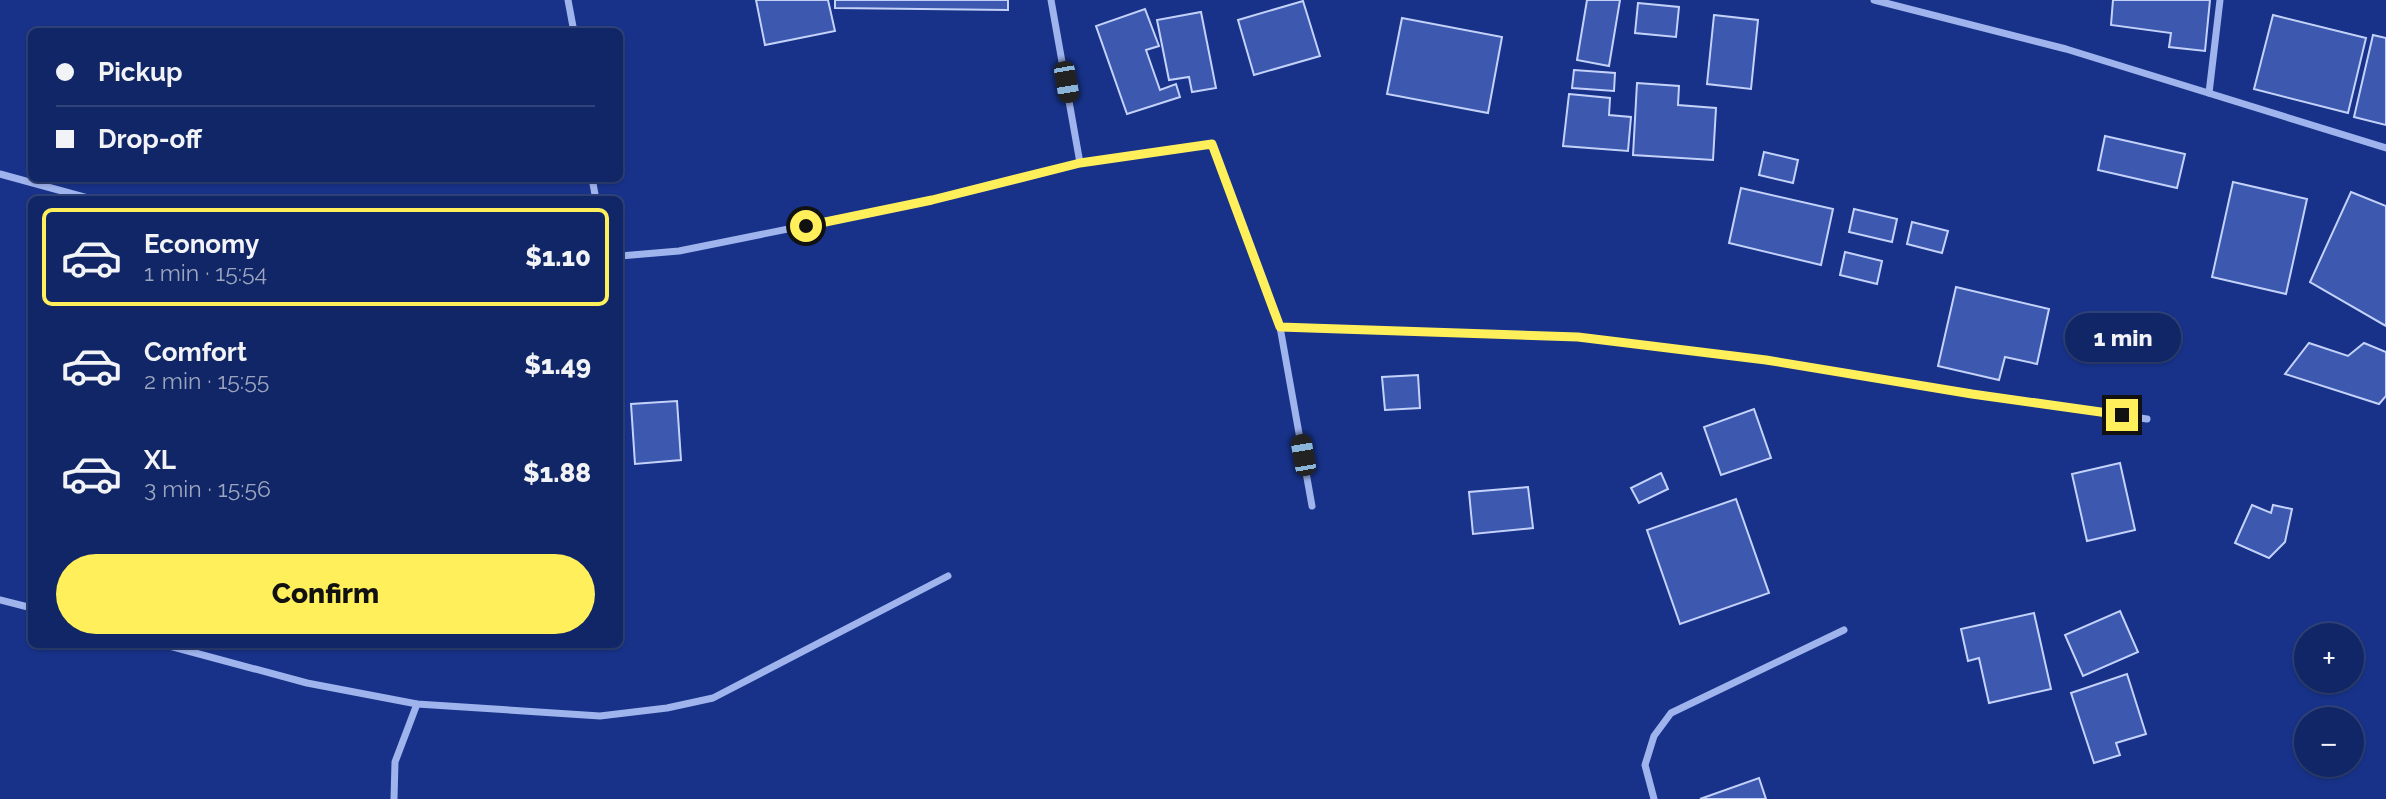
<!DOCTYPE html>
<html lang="en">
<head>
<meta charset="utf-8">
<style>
  body { margin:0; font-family:Raleway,sans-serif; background:#1a2e6c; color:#f1f3f6; height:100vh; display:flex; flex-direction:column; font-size:26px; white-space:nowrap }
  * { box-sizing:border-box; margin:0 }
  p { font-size:23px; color:#9ca5bf }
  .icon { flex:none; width:38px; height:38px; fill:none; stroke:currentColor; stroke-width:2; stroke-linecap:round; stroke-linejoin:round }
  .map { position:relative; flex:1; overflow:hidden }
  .side { position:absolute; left:28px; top:196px; width:595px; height:452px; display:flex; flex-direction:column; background:#112666; border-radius:10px; box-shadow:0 2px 5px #0004,0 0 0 2px #30437a }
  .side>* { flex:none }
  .banner { position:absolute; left:28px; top:28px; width:595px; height:154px; border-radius:10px; box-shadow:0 2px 5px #0004,0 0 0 2px #30437a; display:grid; align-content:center; height:154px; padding:0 28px; background:#112666 }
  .buttons { position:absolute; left:2294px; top:623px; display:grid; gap:14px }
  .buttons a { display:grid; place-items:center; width:70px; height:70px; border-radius:50%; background:#112666; box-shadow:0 2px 5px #0004,0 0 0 2px #30437a; font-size:35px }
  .end { position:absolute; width:32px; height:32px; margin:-16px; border:9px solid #fff05b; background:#111; box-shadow:0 0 0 4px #111 }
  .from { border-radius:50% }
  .bubble { position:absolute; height:49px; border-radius:24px; background:#112666; box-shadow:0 2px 5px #0004,0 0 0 2px #30437a; font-size:23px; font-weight:800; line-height:49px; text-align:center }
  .car { position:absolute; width:21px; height:42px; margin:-21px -10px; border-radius:9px; box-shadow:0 0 5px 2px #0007; background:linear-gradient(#222 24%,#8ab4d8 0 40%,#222 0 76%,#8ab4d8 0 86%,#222 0) }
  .banner b { display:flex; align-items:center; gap:24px; height:66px; font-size:26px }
  .banner b+b { border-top:2px solid #30437a }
  .banner i { width:18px; height:18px; background:#f1f3f6 }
  ul { padding:12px 0 0; list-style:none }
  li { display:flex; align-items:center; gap:21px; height:98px; margin:0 14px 10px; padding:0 14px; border:4px solid transparent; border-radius:10px }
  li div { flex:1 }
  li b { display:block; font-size:26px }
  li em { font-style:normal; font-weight:800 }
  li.active { border-color:#fff05b }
  li>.icon { width:63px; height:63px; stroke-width:1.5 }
  .action { display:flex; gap:14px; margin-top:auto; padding:14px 28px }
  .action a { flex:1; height:80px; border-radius:42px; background:#fff05b; color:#111; font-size:28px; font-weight:800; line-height:80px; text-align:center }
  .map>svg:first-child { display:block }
  .building { fill:#3c58af; stroke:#c4d2fa; stroke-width:2 }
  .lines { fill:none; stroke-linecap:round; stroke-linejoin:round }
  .street { stroke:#9fb3ed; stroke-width:7 }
  .route { stroke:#fff05b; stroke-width:9 }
</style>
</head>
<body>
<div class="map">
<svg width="2386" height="799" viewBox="0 0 2386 799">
  <rect width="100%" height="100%" fill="#173288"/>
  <!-- building -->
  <g class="building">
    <polygon points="756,0 828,0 835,31 765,45"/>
    <polygon points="835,0 1008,0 1008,10 835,8"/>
    <polygon points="1587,0 1620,0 1609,66 1577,60"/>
    <polygon points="2113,0 2210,0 2205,51 2169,47 2171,33 2111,25"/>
    <polygon points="1303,1 1320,56 1254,75 1238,20"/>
    <polygon points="1638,3 1679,7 1676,37 1635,33"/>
    <polygon points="1145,9 1159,46 1146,50 1160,90 1176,84 1180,97 1127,114 1096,26"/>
    <polygon points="1201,12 1216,88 1192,92 1189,77 1169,80 1157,20"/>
    <polygon points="1714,15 1758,20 1751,89 1707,84"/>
    <polygon points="2273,15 2366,38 2348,113 2254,89"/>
    <polygon points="1402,18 1502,37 1488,113 1387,94"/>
    <polygon points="2373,35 2386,38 2386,125 2354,117"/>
    <polygon points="1574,70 1615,73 1614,91 1572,88"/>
    <polygon points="1637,83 1679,86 1678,105 1716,108 1713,160 1633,155"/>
    <polygon points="1569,94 1610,98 1609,115 1631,117 1628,151 1563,146"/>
    <polygon points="2105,136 2185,154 2177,188 2098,170"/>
    <polygon points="1764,152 1798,160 1793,183 1759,175"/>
    <polygon points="2233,182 2307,199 2286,294 2212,277"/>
    <polygon points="1741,188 1833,209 1821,265 1729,243"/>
    <polygon points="2351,192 2386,206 2386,326 2310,282"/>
    <polygon points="1854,209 1897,219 1892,242 1849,232"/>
    <polygon points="1912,222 1948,231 1942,253 1907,244"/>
    <polygon points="1845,252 1882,261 1877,284 1840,275"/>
    <polygon points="1956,287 2049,309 2037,364 2005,357 1999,380 1938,366"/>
    <polygon points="2309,343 2348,356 2364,343 2386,352 2386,396 2379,404 2285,374"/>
    <polygon points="1418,375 1420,408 1385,410 1382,377"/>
    <polygon points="677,401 681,460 635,464 631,404"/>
    <polygon points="1754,409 1771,458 1721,475 1704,427"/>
    <polygon points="2120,463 2135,530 2087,541 2072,474"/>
    <polygon points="1661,473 1668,489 1639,503 1631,488"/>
    <polygon points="1528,487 1533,528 1473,534 1469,492"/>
    <polygon points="1736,499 1769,593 1680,624 1647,530"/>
    <polygon points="2252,505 2271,513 2273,505 2292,509 2285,542 2269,558 2235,543"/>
    <polygon points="2120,611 2138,652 2083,676 2065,635"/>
    <polygon points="2034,613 2051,689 1989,703 1979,658 1968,661 1961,629"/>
    <polygon points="2127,674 2146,734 2116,743 2120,755 2094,763 2071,693"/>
    <polygon points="1759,778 1766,799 1700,799"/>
  </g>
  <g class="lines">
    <!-- street -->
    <g class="street">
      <polyline points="568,0 574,32"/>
      <polyline points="1051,0 1080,163"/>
      <polyline points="1874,0 2066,49 2386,148"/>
      <polyline points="2209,93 2220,0"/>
      <polyline points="0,174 95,200"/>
      <polyline points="592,178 596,200"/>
      <polyline points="620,256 679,251 932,200 1080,163 1212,144 1280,327 1312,506"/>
      <polyline points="1280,327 1578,337 1766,360 1972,394 2147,419"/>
      <polyline points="0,600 32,608"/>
      <polyline points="162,644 307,683 417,704 600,716 667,708 713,698 948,576"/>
      <polyline points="394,799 395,762 417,704"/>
      <polyline points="1654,799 1645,765 1654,736 1671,713 1844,630"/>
    </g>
  </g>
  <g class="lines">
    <!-- route -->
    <polyline class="route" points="806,226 932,200 1080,163 1212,144 1280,327 1578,337 1766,360 1972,394 2122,415"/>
  </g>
</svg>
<div class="buttons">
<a>+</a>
<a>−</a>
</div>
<i class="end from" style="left:806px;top:226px"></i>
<i class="end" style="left:2122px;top:415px"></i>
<div class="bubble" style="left:2065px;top:313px;width:116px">1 min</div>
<i class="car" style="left:1066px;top:82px;rotate:170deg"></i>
<i class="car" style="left:1303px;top:455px;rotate:350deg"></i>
<div class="banner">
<b><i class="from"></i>Pickup</b>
<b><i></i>Drop-off</b>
</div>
<section class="side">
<ul>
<li class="active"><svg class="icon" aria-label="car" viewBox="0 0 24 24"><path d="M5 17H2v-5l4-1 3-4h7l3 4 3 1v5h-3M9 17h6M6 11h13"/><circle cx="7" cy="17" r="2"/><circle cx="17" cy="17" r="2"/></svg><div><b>Economy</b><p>1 min · 15:54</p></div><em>$1.10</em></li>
<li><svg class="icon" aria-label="car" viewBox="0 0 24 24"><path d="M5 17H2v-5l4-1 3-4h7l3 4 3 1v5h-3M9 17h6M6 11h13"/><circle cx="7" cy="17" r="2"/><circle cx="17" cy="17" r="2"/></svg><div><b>Comfort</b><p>2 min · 15:55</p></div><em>$1.49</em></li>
<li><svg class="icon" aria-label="car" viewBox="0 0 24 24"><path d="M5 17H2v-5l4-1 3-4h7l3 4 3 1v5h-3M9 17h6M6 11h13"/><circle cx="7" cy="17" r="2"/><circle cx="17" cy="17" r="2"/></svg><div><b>XL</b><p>3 min · 15:56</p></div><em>$1.88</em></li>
</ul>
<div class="action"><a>Confirm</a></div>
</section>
</div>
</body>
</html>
